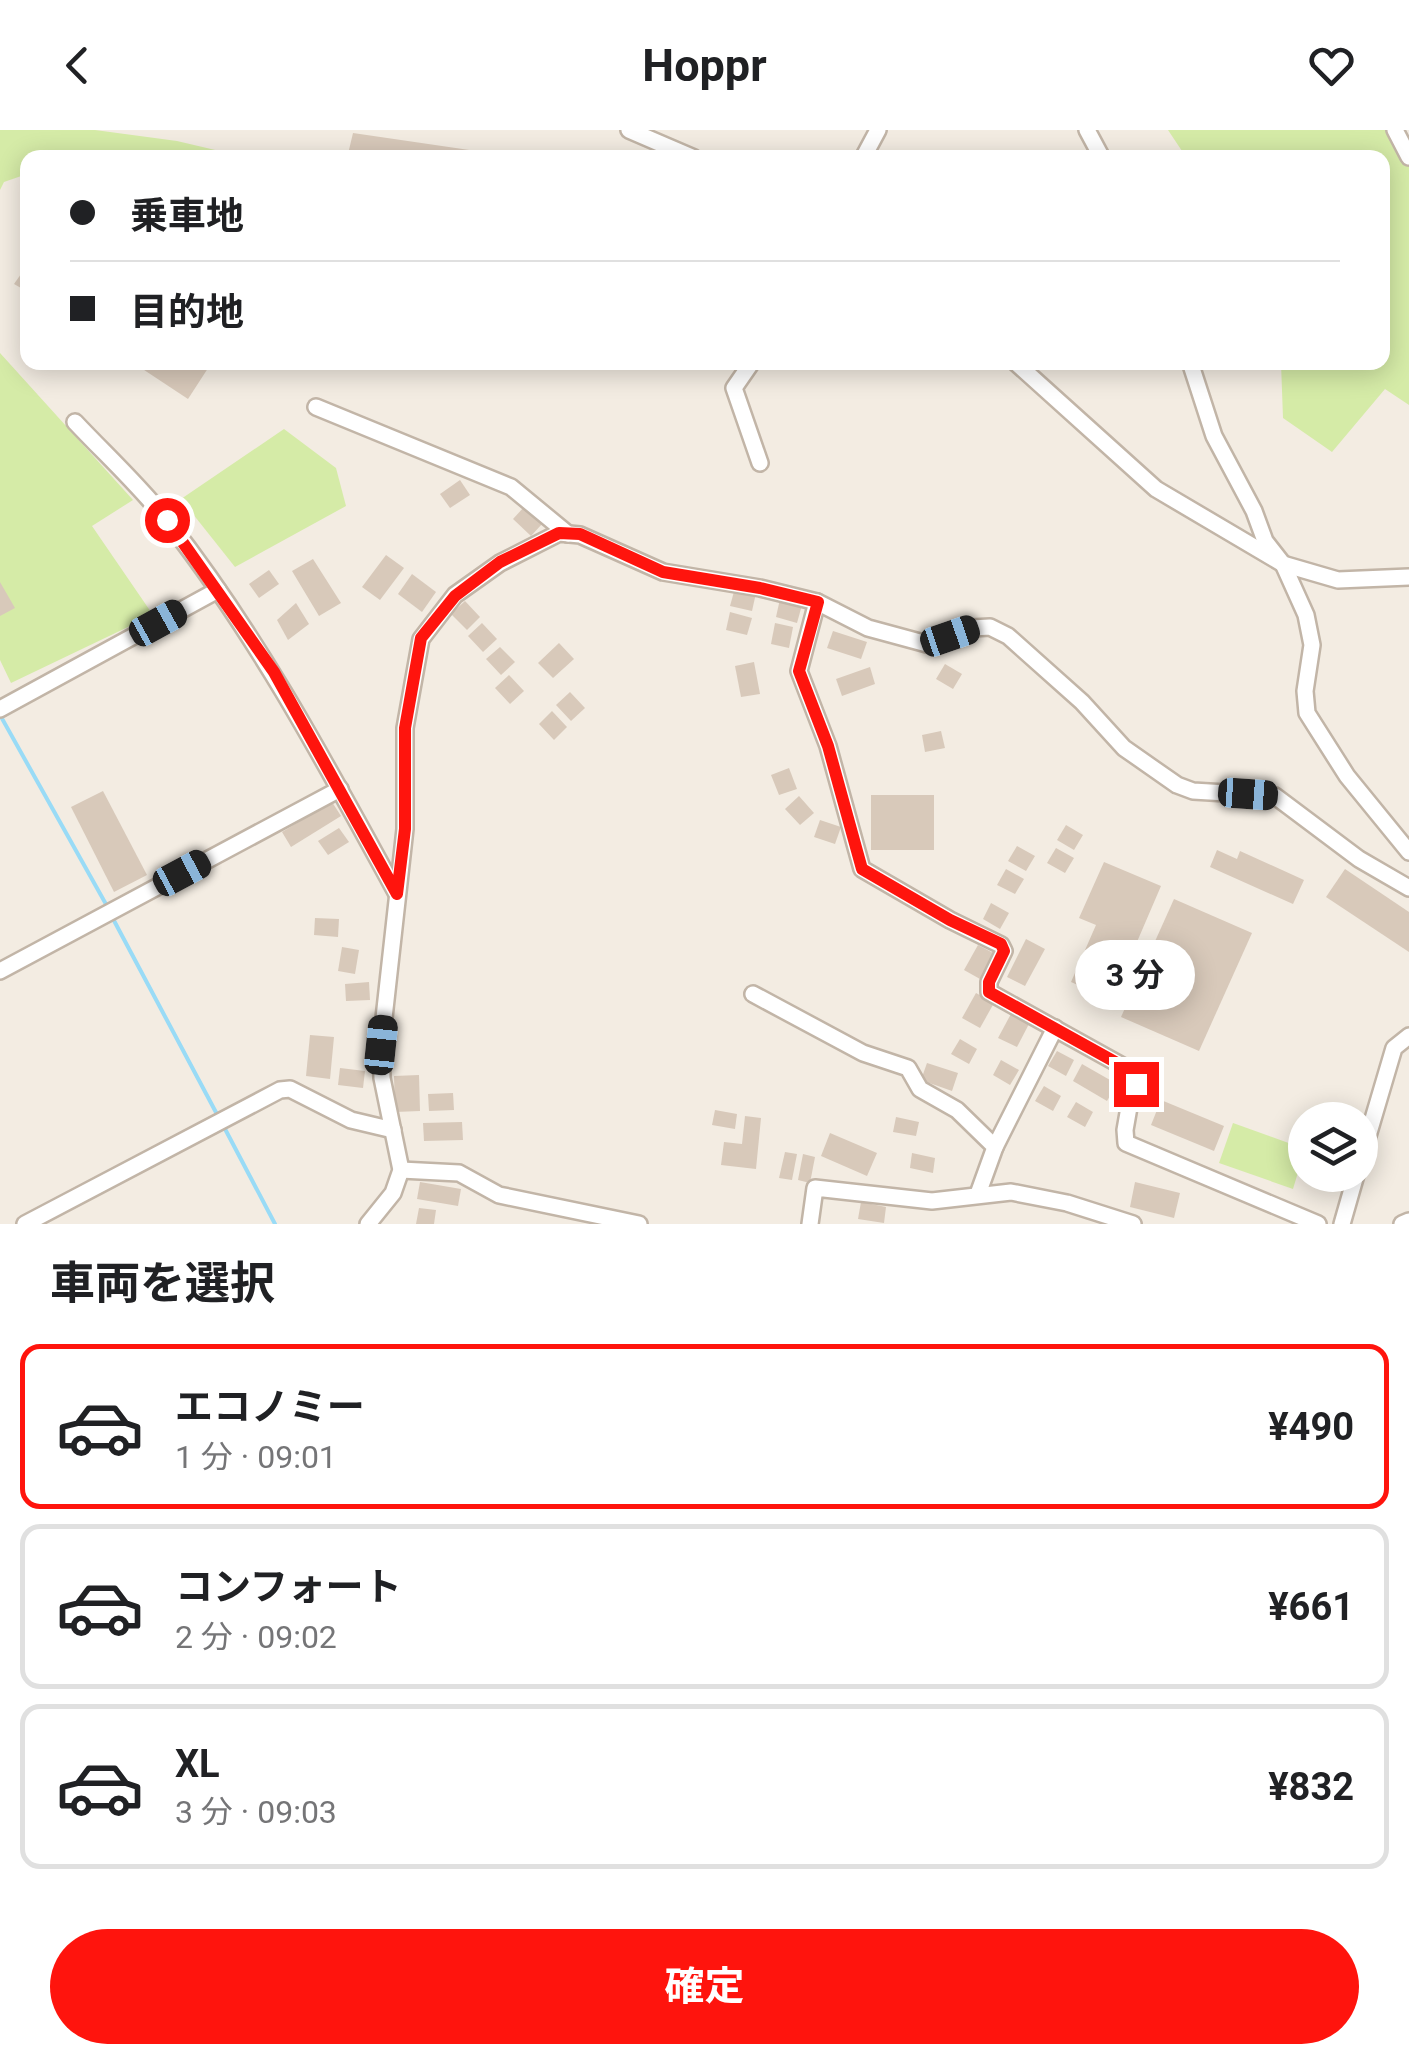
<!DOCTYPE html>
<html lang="ja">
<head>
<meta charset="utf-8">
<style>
  body { margin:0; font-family:Roboto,"Noto Sans JP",sans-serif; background:#f2f2f2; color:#202124; height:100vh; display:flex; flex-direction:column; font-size:38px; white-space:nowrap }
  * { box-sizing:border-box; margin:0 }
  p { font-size:32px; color:#757577 }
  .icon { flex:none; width:55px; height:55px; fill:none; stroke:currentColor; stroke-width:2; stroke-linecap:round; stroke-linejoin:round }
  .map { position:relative; height:1094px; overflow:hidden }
  .sheet { display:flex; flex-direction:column; background:#fff; flex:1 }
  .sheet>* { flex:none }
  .hud { position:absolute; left:20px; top:20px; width:1370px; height:220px; border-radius:20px; box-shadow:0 5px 25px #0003; display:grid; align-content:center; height:220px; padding:0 50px; background:#fff }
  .buttons { position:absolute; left:1288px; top:972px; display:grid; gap:20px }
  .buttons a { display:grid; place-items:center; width:90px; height:90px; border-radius:50%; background:#fff; box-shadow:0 5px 25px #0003; font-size:50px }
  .end { position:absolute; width:45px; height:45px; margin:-22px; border:12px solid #ff140d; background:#fff; box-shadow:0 0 0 5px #fff }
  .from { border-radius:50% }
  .bubble { position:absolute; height:70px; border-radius:35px; background:#fff; box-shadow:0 5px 25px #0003; font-size:32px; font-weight:700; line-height:70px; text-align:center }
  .car { position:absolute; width:30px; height:60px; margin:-30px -15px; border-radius:12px; box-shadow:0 0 8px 2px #0007; background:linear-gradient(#222 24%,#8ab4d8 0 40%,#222 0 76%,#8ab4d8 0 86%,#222 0) }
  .hud b { display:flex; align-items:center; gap:35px; height:95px; font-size:38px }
  .hud b+b { border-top:2px solid #e0e0e0 }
  .hud i { width:25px; height:25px; background:#202124 }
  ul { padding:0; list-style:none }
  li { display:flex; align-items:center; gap:30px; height:165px; margin:0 20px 15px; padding:0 30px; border:5px solid #e0e0e0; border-radius:20px }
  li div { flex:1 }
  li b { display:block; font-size:38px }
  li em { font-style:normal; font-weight:700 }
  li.selected { border-color:#ff140d }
  li>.icon { width:90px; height:90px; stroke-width:1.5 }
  h2 { padding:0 50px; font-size:45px; line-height:120px }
  .cta { display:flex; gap:20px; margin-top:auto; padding:20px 50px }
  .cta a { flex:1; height:115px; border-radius:60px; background:#ff140d; color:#fff; font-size:40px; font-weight:700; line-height:115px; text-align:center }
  header { display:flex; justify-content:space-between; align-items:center; height:130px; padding:0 50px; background:#fff; font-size:45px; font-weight:700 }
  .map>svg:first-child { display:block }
  .green { fill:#d5eba7 }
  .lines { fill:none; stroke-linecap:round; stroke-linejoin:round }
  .stream { stroke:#99dbf6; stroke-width:4 }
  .building { fill:#d8c9ba }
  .minor-casing { stroke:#c2b5a7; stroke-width:20 }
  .minor { stroke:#fff; stroke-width:15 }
  .route { stroke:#ff140d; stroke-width:12 }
</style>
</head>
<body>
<header><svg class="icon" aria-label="back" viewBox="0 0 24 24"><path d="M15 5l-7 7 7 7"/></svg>Hoppr<svg class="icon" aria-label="heart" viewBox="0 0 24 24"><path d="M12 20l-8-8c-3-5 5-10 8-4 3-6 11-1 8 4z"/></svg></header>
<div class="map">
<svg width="1409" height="1094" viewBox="0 0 1409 1094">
  <rect width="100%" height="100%" fill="#f3ece2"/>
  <!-- green -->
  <g class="green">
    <polygon points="0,0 95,0 177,11 245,27 28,28 27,44 4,52 0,60"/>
    <polygon points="1168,0 1389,0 1392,11 1409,33 1409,275 1385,259 1332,322 1283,288 1281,233 1382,232 1382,28 1186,27"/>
    <polygon points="0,223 133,370 92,396 153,485 11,553 0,530"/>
    <polygon points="284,299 336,338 346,376 235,437 181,369"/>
    <polygon points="1233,993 1305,1019 1293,1059 1219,1033"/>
  </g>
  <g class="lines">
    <!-- stream -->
    <g class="stream">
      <polyline points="0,585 107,776"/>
      <polyline points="111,785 219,988"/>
      <polyline points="224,997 275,1094"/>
    </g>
  </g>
  <!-- building -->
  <g class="building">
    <polygon points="353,3 483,22 483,28 327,28 328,21 348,24"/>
    <polygon points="28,134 28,162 14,154"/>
    <polygon points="132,232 212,232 188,269"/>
    <polygon points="460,350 470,365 450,378 440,364"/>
    <polygon points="524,377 542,394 531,406 513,389"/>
    <polygon points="386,425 404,438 380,470 362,457"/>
    <polygon points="313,429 341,473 319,486 292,441"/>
    <polygon points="269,440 279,454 259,468 249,454"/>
    <polygon points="412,444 436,462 422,482 398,464"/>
    <polygon points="0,452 15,478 0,486"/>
    <polygon points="735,458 756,463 752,481 730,476"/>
    <polygon points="780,469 802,475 797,493 776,487"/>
    <polygon points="465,471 480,487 467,500 451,484"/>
    <polygon points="296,473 309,494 288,510 277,490"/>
    <polygon points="730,482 752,488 747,505 726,500"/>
    <polygon points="482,493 497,509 483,522 468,506"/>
    <polygon points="775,493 793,497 789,518 771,514"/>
    <polygon points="833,501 867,512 861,529 827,518"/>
    <polygon points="559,513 574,529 553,548 538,533"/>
    <polygon points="500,517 515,532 501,545 486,529"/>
    <polygon points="754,532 760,564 741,567 735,536"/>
    <polygon points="945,534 962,544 953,559 936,549"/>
    <polygon points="870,537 875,554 842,566 836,549"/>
    <polygon points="509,545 524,561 510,574 495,558"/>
    <polygon points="570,562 585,578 571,591 556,575"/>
    <polygon points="552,581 567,597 554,610 539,594"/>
    <polygon points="941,601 945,618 925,622 922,605"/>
    <polygon points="789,638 797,659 779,665 771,645"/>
    <polygon points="103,661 147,745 114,762 71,677"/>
    <rect x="871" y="665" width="63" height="55"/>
    <polygon points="799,666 814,683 800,695 785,679"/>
    <polygon points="332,672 341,686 291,717 282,702"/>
    <polygon points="820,690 841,697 835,714 814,707"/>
    <polygon points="1066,695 1083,705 1074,720 1057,710"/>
    <polygon points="339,698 349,712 328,725 318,711"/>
    <polygon points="1017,716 1035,726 1026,741 1008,731"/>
    <polygon points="1056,718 1074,728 1065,743 1047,733"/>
    <polygon points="1217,720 1237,729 1240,721 1304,750 1293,774 1210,737"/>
    <polygon points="1104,732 1161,756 1112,870 1071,852 1096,795 1079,788"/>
    <polygon points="1006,739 1024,749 1015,764 997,755"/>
    <polygon points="1345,739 1409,782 1409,822 1326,767"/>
    <polygon points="1174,769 1252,803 1199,921 1121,887"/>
    <polygon points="991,773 1009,783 1000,799 983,789"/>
    <polygon points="315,788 339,789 338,807 314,805"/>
    <polygon points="1026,809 1045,819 1025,856 1007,847"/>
    <polygon points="978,815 995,824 980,849 964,840"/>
    <polygon points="342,817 359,820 355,844 338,841"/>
    <polygon points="369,852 370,870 346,871 345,854"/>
    <polygon points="976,863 994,873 980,898 962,888"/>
    <polygon points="1012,882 1030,892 1017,917 998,908"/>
    <polygon points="310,905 334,907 330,949 306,946"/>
    <polygon points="960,909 977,919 969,934 951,924"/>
    <polygon points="1057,921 1074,930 1066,946 1048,936"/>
    <polygon points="1001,930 1019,940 1010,955 993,945"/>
    <polygon points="927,933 958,943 952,961 921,950"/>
    <polygon points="1082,934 1117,954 1107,971 1073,951"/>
    <polygon points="340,938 365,941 363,958 338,955"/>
    <polygon points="419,945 420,981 395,982 394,946"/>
    <polygon points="1044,956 1061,966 1053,981 1035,971"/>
    <polygon points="453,963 454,980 429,981 428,964"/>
    <polygon points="1161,970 1224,996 1214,1021 1151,995"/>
    <polygon points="1076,972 1093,982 1085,997 1067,987"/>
    <polygon points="715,980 737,984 735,999 712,995"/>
    <polygon points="745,986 761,988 756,1039 721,1035 724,1012 742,1014"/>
    <polygon points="896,987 919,992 916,1006 893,1002"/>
    <polygon points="462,992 463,1010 424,1011 423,993"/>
    <polygon points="830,1003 877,1023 867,1046 821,1026"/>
    <polygon points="785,1022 797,1024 792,1050 779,1048"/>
    <polygon points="912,1023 935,1028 933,1043 910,1038"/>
    <polygon points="803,1024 815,1027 810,1053 798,1050"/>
    <polygon points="420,1052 461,1059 458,1076 417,1069"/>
    <polygon points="1135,1052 1180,1063 1174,1088 1130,1077"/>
    <polygon points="861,1072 886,1077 884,1093 858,1089"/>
    <polygon points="419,1078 436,1080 434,1094 416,1094"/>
  </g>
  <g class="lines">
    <defs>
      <g id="minor">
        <polyline points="629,0 694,28"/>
        <polyline points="1087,0 1102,28"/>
        <polyline points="1395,0 1409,27"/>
        <polyline points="863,28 878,0"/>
        <polyline points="752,232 734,258 760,333"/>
        <polyline points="1015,232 1156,359 1283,434 1338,450 1409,447"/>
        <polyline points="1190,232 1214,306 1254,381 1265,411 1283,434 1306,485 1312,515 1305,561 1307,583 1347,646 1409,722"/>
        <polyline points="316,277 511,357 568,404"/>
        <path d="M 75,292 C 106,325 141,357 169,393 C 259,508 327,636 397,764"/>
        <polyline points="817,472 799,541 828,616 862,739 950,790 1001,815 1004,821 989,852 989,862 1135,943 1125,1000 1126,1013 1318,1094"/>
        <polyline points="0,579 218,460"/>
        <polyline points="0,841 340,659"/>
        <polyline points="753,864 863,923 908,938 920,959 957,980 995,1017 978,1064"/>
        <polyline points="995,1017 1055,898"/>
        <polyline points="1360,1033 1394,918 1409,906"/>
        <polyline points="401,1040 459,1043 499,1065 639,1094"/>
        <polyline points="25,1094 280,960 290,959 351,990 393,1000"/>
        <polyline points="368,1094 393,1063 401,1040 382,948 381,915 405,699 405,598 421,509 455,465 500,433 559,403 580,405 663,442 760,458 817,472 868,498 927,514 972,498 990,497 1008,506 1082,572 1124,618 1177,655 1193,661 1275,666 1359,729 1409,758"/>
        <polyline points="810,1094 815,1058 932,1071 1011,1062 1067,1073 1133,1094"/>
        <polyline points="1342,1094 1356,1045"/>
        <polyline points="1402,1094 1409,1091"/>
      </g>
    </defs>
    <!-- minor casing -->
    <use href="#minor" class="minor-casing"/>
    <!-- minor -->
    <use href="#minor" class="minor"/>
  </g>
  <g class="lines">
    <!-- route -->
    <polyline class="route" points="167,390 274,542 397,764 405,699 405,598 421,508 455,466 500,432 559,403 580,404 663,442 760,458 818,472 799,541 828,616 862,739 950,790 1001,814 1004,821 989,852 989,862 1135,943 1136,954"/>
  </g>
</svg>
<div class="buttons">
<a><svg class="icon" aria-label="layers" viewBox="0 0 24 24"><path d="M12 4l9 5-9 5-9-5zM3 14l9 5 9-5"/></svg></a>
</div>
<i class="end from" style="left:167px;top:390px"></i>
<i class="end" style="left:1136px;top:954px"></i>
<div class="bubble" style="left:1075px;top:810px;width:120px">3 分</div>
<i class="car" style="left:158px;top:493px;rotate:61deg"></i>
<i class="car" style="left:950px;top:506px;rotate:71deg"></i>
<i class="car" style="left:1248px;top:664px;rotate:94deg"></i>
<i class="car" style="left:182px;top:743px;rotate:62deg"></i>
<i class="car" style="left:381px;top:915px;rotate:6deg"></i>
<div class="hud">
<b><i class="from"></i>乗車地</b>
<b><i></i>目的地</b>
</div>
</div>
<section class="sheet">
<h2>車両を選択</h2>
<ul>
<li class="selected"><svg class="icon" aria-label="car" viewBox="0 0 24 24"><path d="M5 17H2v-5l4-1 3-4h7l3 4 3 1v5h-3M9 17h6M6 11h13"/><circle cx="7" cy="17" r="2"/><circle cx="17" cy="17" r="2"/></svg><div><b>エコノミー</b><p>1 分 · 09:01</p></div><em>¥490</em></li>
<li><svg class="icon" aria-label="car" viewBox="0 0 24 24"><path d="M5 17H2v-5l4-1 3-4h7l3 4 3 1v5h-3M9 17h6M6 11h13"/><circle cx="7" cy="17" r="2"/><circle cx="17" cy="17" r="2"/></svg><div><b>コンフォート</b><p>2 分 · 09:02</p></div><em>¥661</em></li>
<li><svg class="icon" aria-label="car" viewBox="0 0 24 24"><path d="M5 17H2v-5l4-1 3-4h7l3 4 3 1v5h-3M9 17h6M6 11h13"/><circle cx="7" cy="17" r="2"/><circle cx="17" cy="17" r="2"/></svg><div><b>XL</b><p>3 分 · 09:03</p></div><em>¥832</em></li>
</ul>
<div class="cta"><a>確定</a></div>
</section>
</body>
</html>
